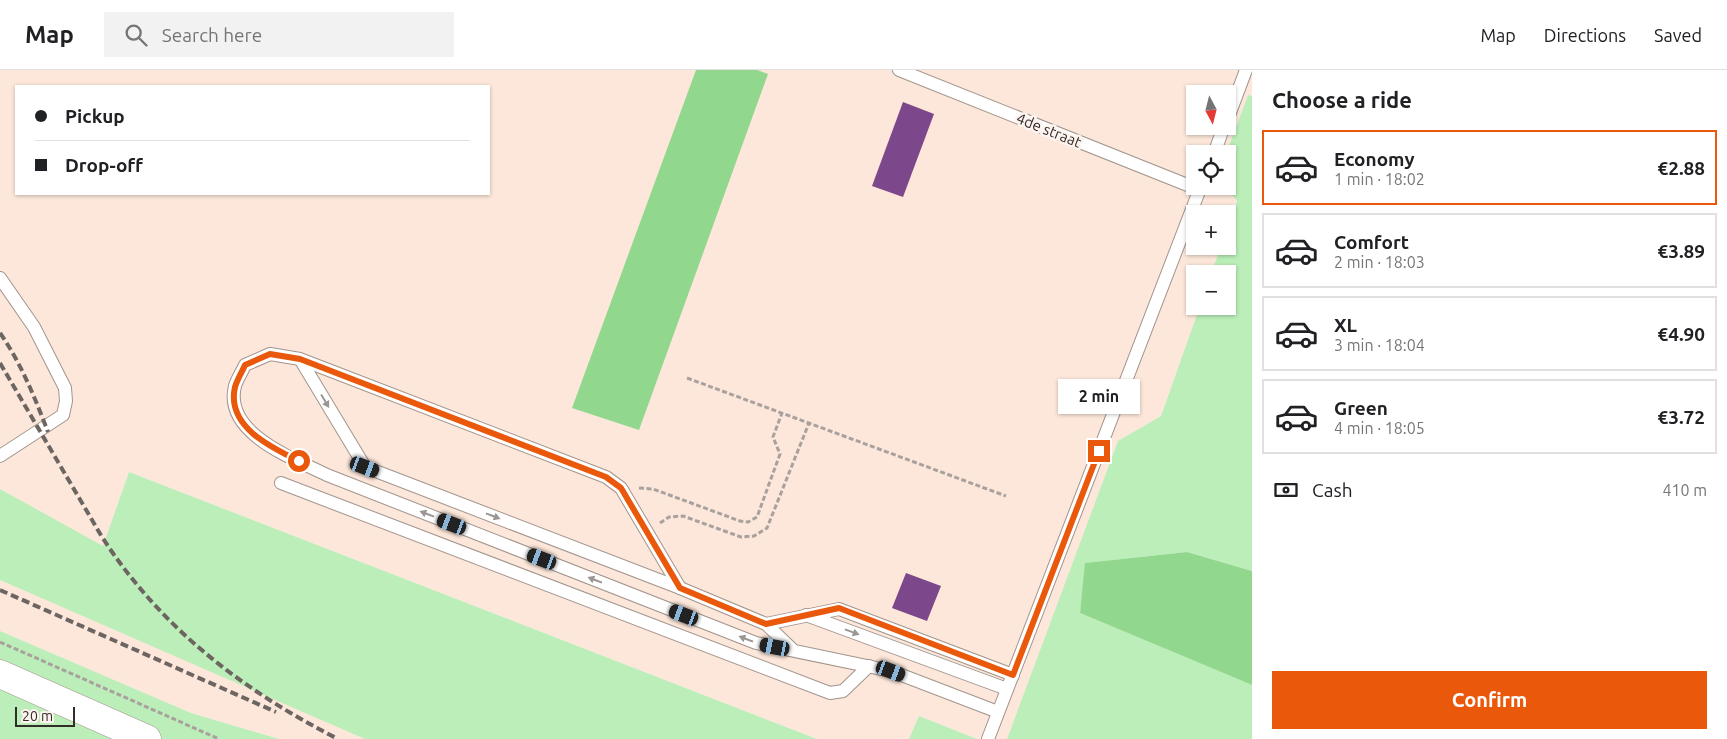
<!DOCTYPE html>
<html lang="en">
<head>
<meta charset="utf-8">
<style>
  body { margin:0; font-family:Ubuntu,sans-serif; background:#f2f2f2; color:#202124; height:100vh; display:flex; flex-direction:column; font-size:19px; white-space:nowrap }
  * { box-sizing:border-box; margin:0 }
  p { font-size:16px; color:#757577 }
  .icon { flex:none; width:28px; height:28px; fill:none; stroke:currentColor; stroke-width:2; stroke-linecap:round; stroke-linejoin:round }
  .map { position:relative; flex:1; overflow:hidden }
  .sheet { display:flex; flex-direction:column; background:#fff; width:475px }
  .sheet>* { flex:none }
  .top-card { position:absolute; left:15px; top:15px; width:475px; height:110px; border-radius:0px; box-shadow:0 1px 4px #0004; display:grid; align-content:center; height:110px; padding:0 20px; background:#fff }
  .needle { width:32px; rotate:173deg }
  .controls { position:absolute; left:1186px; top:15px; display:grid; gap:10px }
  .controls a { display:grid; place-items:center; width:50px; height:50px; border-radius:0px; background:#fff; box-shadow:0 1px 4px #0004; font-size:25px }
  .scale { position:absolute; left:15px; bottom:12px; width:60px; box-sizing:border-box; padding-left:5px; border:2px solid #332d2a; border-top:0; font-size:14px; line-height:18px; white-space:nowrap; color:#332d2a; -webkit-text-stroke:4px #fdf4ef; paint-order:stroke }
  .end { position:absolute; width:22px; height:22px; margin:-11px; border:6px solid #ea580c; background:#fff; box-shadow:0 0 0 2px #fff }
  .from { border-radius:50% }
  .bubble { position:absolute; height:35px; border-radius:0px; background:#fff; box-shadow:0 1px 4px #0004; font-size:16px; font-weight:700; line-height:35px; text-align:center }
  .car { position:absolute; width:15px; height:30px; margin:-15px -8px; border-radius:6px; box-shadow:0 0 4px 1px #0007; background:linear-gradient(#222 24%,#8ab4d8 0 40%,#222 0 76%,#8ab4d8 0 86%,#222 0) }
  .top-card b { display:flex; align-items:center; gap:18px; height:48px; font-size:19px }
  .top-card b+b { border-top:1px solid #e0e0e0 }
  .top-card i { width:12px; height:12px; background:#202124 }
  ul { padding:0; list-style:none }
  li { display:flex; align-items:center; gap:15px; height:75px; margin:0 10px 8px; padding:0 10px; border:2px solid #e0e0e0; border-radius:0px }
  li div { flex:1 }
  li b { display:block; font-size:19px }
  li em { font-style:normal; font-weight:700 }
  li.on { border-color:#ea580c }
  li>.icon { width:45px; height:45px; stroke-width:1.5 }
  h2 { padding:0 20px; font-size:22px; line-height:60px }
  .pay { display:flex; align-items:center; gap:12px; height:55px; padding:0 20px; font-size:19px }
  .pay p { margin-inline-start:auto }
  .cta { display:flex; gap:10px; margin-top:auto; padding:10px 20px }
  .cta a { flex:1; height:58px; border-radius:0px; background:#ea580c; color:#fff; font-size:20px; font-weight:700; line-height:58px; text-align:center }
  header { display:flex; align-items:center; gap:30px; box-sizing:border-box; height:70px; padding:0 25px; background:#fff; border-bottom:1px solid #e0e0e0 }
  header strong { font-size:24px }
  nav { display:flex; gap:28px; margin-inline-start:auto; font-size:18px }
  .search { width:350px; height:45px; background:#f2f2f2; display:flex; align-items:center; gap:12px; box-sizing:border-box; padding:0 18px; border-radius:0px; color:#757577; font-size:19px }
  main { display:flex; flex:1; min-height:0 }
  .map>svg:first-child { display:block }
  .built { fill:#fde7da; fill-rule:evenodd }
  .green { fill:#bbeeb8 }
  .forest { fill:#91d78e }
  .building { fill:#7d478c }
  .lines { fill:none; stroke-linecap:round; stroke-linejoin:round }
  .lane-casing { stroke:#a1948c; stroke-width:14 }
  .secondary-casing { stroke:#a1948c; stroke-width:29 }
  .path { stroke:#a9a19d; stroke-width:3; stroke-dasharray:5 2.5; stroke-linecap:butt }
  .lane { stroke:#fff; stroke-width:12 }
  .secondary { stroke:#fff; stroke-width:28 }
  .rail { stroke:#6c6562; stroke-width:4; stroke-dasharray:8 4; stroke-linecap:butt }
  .oneway { fill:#999694 }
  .route { stroke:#ea580c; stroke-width:6 }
  .labels { text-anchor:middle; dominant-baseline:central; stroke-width:5; stroke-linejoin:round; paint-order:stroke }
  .street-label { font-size:15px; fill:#332d2a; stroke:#fdf4ef }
</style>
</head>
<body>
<header>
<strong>Map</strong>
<div class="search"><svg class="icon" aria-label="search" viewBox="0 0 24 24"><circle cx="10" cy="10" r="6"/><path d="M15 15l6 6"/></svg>Search here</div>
<nav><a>Map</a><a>Directions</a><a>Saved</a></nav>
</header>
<main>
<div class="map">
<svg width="1252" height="669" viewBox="0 0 1252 669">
  <rect width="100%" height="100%" fill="#fdf4ef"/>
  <!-- built -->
  <g class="built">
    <path d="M 0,0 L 1252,0 L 1252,26 L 1248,25 L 1226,84 L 1195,84 L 1195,116 L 1226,116 L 1237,130 L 1228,157 L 1228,144 L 1195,144 L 1195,176 L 1221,176 L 1211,204 L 1195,204 L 1195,236 L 1200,236 L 1161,346 L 1118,371 L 1007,669 L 977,669 L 919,646 L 909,669 L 817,669 L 129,402 L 103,477 L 0,419 ZM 16,16 L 489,16 L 489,124 L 16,124 ZM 1195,24 L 1228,24 L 1228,56 L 1195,56 Z"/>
    <polygon points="0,510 287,634 365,669 279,669 191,643 0,561"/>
  </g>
  <!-- green -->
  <g class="green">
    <polygon points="1248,25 1252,26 1252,501 1187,482 1086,493 1080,543 1252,615 1252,669 1007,669 1118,371 1161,346 1200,236 1228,236 1228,204 1211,204 1221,176 1228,176 1228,157 1237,131 1226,116 1228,84 1226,84"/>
    <polygon points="129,402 817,669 365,669 0,510 0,419 103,476"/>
    <polygon points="0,561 191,643 279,669 0,669"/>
    <polygon points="919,646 977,669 909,669"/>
  </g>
  <!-- forest -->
  <g class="forest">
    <polygon points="696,0 757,0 768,4 639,360 572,338"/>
    <polygon points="1187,482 1252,501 1252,615 1080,543 1085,493"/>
  </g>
  <!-- building -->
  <g class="building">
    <polygon points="903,32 934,44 903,127 872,116"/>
    <polygon points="906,503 941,516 927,551 892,538"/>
  </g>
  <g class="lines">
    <defs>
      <g id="lane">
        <polyline points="899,0 1200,120"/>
        <polyline points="1228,48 1246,0"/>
        <polyline points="1214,84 1224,56"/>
        <polyline points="0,208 34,257 65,318 66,331 63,345 0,386"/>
        <polyline points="300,289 365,397 680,518"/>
        <polyline points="281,413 830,623 843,621 869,596"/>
        <polyline points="806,545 1007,619"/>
        <polyline points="766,554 839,539 1013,605"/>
        <path d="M 793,580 L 766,554 L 680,518 L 621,418 L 606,407 L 300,289 L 270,284 L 245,295 C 242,302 237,309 235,316 C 223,364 295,389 327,405 L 756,573 L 891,601 L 998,642"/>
        <polyline points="988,669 1201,116"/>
      </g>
      <polyline id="secondary" points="0,604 147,669"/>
    </defs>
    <!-- lane casing -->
    <use href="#lane" class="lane-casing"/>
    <!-- secondary casing -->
    <use href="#secondary" class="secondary-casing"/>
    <!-- path -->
    <g class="path">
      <polyline points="687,308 1006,426"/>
      <polyline points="639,418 653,419 740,451 748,452 757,447 780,384 773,367 782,343"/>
      <polyline points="660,453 669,447 683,446 741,467 754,466 767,458 809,353"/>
      <polyline points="0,572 219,669"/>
    </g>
    <!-- lane -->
    <use href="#lane" class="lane"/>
    <!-- secondary -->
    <use href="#secondary" class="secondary"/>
    <!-- rail -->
    <g class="rail">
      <path d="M 0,263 C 21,293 35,328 48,362"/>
      <path d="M 0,293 L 102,467 C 161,558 242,620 338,669"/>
      <polyline points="0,520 276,642"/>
    </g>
  </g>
  <!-- one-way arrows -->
  <defs><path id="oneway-solid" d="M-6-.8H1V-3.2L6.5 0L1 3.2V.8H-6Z" transform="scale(1.25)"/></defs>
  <g class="oneway">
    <use href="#oneway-solid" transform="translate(325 331) rotate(59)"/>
    <use href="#oneway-solid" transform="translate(427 444) rotate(-159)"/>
    <use href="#oneway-solid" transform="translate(493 446) rotate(21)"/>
    <use href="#oneway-solid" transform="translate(595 510) rotate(-159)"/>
    <use href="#oneway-solid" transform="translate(852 562) rotate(20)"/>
    <use href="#oneway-solid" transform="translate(746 569) rotate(-159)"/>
  </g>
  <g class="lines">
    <!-- route -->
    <path class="route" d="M 299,391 C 270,377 226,356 235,317 C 237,310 242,302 245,295 L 270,284 L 300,289 L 606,407 L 621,418 L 680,518 L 766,554 L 839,538 L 1013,605 L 1099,381"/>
  </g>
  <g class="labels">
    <!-- street labels -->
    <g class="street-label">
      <text transform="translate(1049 60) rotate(22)">4de straat</text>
    </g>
  </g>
</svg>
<div class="controls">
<a><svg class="needle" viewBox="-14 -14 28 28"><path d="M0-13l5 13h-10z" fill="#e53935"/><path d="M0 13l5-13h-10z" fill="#757577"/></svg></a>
<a><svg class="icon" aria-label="locate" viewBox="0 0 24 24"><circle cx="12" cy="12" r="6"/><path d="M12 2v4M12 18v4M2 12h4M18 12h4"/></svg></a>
<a>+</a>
<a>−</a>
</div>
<div class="scale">20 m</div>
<i class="end from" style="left:299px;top:391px"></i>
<i class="end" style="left:1099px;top:381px"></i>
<div class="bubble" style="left:1058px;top:309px;width:82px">2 min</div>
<i class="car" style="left:365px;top:397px;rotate:111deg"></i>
<i class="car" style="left:452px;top:454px;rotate:291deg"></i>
<i class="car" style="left:542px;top:489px;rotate:291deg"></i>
<i class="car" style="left:684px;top:545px;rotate:291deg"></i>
<i class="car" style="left:775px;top:577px;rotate:281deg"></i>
<i class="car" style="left:891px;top:601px;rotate:111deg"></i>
<div class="top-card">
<b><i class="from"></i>Pickup</b>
<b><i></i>Drop-off</b>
</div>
</div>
<section class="sheet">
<h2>Choose a ride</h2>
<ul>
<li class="on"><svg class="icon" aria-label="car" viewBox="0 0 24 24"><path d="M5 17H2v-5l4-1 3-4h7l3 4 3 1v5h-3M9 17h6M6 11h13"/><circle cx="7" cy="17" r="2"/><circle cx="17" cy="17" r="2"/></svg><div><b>Economy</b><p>1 min · 18:02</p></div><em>€2.88</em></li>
<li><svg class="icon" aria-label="car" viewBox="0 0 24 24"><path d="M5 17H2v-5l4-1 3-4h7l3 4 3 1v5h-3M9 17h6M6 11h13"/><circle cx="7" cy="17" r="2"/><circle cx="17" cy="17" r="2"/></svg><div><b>Comfort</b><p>2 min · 18:03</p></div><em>€3.89</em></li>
<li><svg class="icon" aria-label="car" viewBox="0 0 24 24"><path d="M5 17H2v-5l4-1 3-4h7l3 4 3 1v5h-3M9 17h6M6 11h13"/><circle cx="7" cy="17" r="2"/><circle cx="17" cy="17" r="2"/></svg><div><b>XL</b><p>3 min · 18:04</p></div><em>€4.90</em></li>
<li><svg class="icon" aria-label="car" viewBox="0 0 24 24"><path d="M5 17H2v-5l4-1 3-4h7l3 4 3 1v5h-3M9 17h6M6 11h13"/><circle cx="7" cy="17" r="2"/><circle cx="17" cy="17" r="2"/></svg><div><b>Green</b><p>4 min · 18:05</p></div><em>€3.72</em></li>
</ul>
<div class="pay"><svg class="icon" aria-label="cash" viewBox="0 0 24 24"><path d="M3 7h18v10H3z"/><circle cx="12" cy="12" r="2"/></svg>Cash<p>410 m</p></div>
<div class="cta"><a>Confirm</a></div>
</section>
</main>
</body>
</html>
